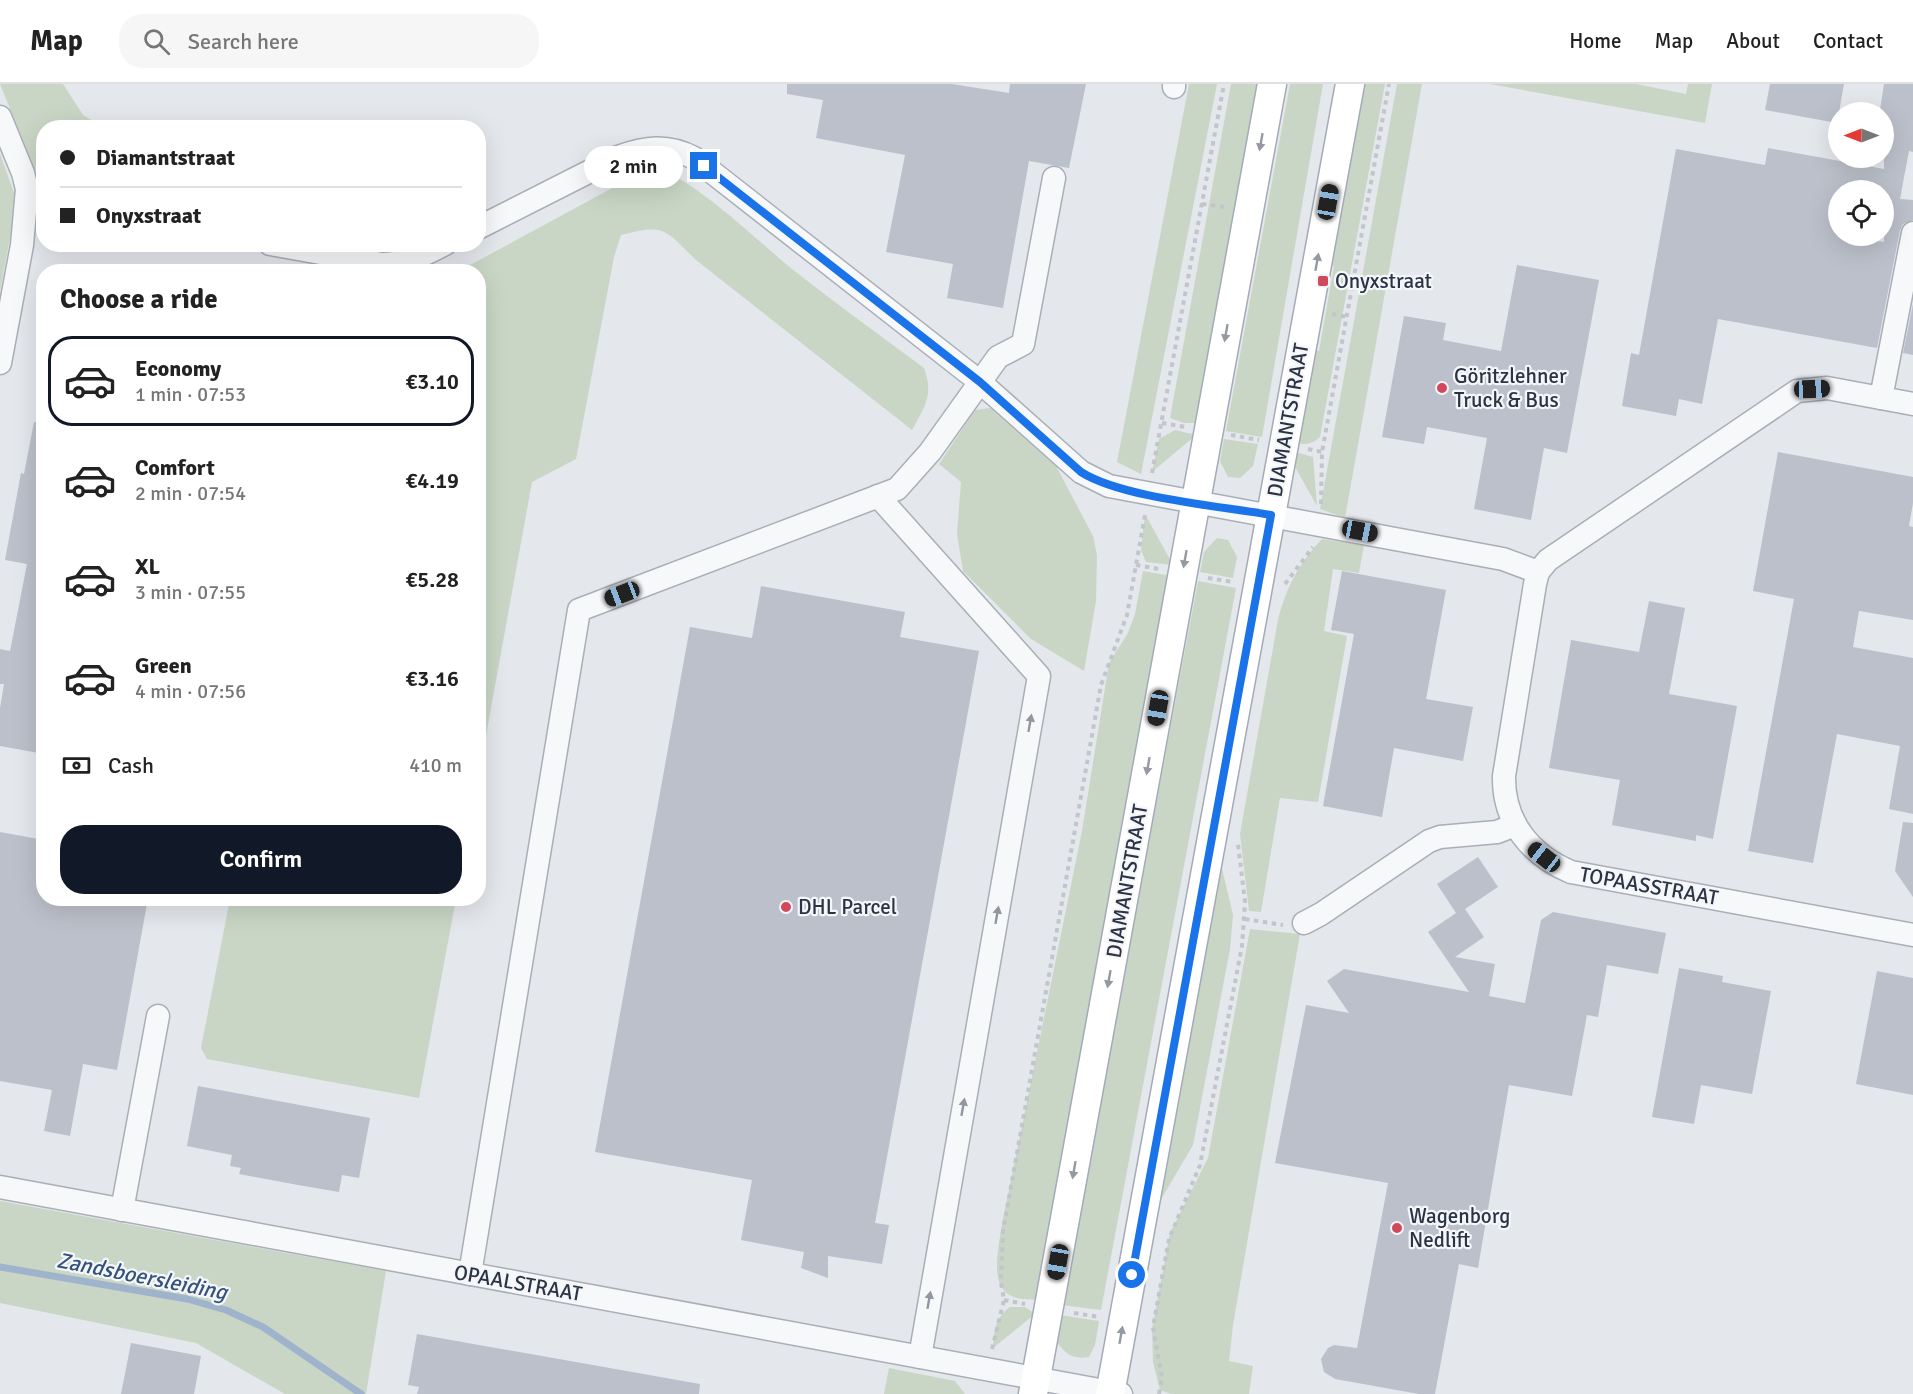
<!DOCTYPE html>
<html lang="en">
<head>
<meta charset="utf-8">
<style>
  body { margin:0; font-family:Signika,sans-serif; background:#f6f6f6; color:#222; height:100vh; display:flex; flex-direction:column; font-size:22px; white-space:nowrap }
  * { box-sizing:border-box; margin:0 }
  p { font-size:20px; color:#767676 }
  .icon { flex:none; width:33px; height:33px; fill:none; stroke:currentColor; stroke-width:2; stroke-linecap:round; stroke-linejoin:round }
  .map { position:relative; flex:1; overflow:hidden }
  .sheet { position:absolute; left:36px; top:180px; width:450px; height:642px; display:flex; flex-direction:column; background:#fff; border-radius:24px; box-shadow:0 6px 24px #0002 }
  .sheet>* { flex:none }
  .top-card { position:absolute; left:36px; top:36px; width:450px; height:132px; border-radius:24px; box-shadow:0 6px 24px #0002; display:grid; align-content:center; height:132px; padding:0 24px; background:#fff }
  .needle { width:39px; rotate:270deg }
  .fabs { position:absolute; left:1828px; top:18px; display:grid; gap:12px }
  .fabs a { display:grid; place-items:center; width:66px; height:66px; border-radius:50%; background:#fff; box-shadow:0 6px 24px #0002; font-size:30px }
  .end { position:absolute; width:27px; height:27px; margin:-14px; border:8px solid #1a73e8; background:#fff; box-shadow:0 0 0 3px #fff }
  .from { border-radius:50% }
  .bubble { position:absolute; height:42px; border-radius:21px; background:#fff; box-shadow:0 6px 24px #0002; font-size:20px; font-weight:600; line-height:42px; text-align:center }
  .car { position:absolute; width:18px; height:36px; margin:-18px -9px; border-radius:8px; box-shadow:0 0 4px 2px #0007; background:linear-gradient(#222 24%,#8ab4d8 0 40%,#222 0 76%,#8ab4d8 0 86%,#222 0) }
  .top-card b { display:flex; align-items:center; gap:21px; height:57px; font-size:22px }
  .top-card b+b { border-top:2px solid #e0e0e0 }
  .top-card i { width:15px; height:15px; background:#222 }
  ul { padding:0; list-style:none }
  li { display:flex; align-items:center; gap:18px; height:90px; margin:0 12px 9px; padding:0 12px; border:3px solid transparent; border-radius:24px }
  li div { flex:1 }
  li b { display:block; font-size:22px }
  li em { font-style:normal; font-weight:600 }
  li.selected { border-color:#111827 }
  li>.icon { width:54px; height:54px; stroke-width:1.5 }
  h2 { padding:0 24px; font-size:27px; line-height:72px }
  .pay { display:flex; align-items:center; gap:15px; height:66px; padding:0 24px; font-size:22px }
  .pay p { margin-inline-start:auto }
  .button { display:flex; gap:12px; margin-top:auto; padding:12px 24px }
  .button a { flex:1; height:69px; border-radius:24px; background:#111827; color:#fff; font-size:24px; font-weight:600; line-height:69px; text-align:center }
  header { display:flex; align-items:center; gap:36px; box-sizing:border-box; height:84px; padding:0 30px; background:#fff; border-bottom:2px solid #e0e0e0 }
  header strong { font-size:28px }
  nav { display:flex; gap:33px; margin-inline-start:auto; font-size:21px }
  .search { width:420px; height:54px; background:#f6f6f6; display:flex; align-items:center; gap:15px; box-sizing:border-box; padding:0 21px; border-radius:24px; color:#767676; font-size:22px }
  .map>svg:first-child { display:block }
  .green { fill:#c9d6c5 }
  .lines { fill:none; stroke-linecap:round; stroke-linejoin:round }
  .stream { stroke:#9fb4cc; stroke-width:7 }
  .building { fill:#bbc0ca; fill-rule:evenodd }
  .minor-casing { stroke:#a9aeb7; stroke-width:25 }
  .major-casing { stroke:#a3abb8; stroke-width:31 }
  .path { stroke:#c2c5cb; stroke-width:4; stroke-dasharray:4.5 4.5; stroke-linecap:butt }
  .minor { stroke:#f7f8fa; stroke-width:22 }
  .major { stroke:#fff; stroke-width:28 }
  .oneway { fill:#959aa2 }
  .oneway2 { fill:#9196a0 }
  .route { stroke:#1a73e8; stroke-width:8 }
  .poi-dot { fill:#d1495b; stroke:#f4f6f9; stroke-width:2 }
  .labels { text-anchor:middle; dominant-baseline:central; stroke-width:4.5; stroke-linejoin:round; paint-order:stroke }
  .poi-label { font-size:21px; fill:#2b3445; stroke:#f4f6f9; text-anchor:start }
  .street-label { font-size:21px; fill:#2b3445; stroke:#f4f6f9 }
  .water-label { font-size:22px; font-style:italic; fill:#34527a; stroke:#f4f6f9 }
</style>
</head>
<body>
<header>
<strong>Map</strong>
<div class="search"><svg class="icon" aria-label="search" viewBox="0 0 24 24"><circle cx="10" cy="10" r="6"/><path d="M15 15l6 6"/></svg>Search here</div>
<nav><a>Home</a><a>Map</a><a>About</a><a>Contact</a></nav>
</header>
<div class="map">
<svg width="1913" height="1310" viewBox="0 0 1913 1310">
  <rect width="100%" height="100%" fill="#e4e7ec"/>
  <!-- green -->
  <g class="green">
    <polygon points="0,0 63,0 83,31 103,43 44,44 43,98 34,84"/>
    <polygon points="1189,0 1217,0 1141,390 1117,378"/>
    <polygon points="1231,0 1260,0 1198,339 1184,339 1170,334"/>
    <polygon points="1290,0 1323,0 1262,353 1226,347"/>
    <path d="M 1355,0 L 1385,0 L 1320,353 C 1310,362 1303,361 1291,357 L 1307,265 L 1319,267 L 1334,182 L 1323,179 Z"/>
    <polygon points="1397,0 1422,0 1345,434 1320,425"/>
    <polygon points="1490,0 1636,0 1686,10 1688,0 1712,0 1705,39"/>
    <polygon points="0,70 17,117 0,207"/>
    <path d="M 657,85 C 691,92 761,160 792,185 C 835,219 880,251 924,284 C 934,311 925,322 912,346 L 696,176 C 665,146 666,139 621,151 L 614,173 L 576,375 L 532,398 L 479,690 L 478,188 L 459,187 L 642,88 Z"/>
    <polygon points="990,324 1056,382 1093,452 1097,471 1096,517 1084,587 1031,555 963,487 957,450 961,398 939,380 975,326"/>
    <polygon points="1175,346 1196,351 1152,388 1159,355"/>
    <polygon points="1224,355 1258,360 1253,382 1240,394 1228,393 1220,377"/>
    <polygon points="1285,365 1313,373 1317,422"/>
    <polygon points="1145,430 1173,481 1146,478 1141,466"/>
    <polygon points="1217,454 1228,456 1237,473 1233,494 1200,488 1204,468"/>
    <path d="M 1322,455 L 1364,461 L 1359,489 L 1333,485 L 1324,547 L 1347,552 L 1318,718 L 1280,714 L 1261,828 L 1249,827 L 1240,750 L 1278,536 C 1286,504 1299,479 1322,455 Z"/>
    <path d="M 1143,487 L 1171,492 L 1037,1216 C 1030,1215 1021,1216 1014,1213 C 988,1205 999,1164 1001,1145 L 1082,747 L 1109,579 L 1128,549 L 1135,530 Z"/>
    <polygon points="1198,497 1236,504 1101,1226 1062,1221"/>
    <polygon points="1217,763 1233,831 1230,865 1193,1061 1143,1146"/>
    <polygon points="230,815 456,815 419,1014 207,975 201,964"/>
    <polygon points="1250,845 1300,850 1233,1241 1229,1277 1253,1282 1249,1310 1171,1310 1160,1306 1153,1278 1152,1245 1170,1149 1208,1074"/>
    <polygon points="0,1117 386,1187 366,1310 285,1310 196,1259 0,1219"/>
    <path d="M 1010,1223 L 1025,1223 L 1035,1230 L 993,1264 C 994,1246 995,1234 1010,1223 Z"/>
    <path d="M 1060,1231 L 1099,1237 L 1095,1261 L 1089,1273 C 1072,1276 1064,1269 1055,1255 Z"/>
    <polygon points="889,1284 955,1297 965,1310 884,1310"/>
  </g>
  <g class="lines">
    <!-- stream -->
    <polyline class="stream" points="0,1183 187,1215 226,1226 263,1243 361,1310"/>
  </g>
  <!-- building -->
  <g class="building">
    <polygon points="787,0 952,0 1009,9 1010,0 1086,0 1069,84 1029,77 1003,224 947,214 953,180 886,168 905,71 816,54 823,16 787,10"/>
    <polygon points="1770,0 1844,0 1837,39 1765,26"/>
    <path d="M 1884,0 L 1913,0 L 1913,68 L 1909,67 L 1900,115 L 1913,116 L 1913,136 L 1903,140 L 1900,146 L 1877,264 L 1718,235 L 1702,320 L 1679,315 L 1676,332 L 1622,322 L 1631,269 L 1639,271 L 1676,65 L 1765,81 L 1768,64 L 1884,85 L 1884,27 L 1880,26 ZM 1839,106 L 1884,106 L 1884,158 L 1839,152 Z"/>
    <polygon points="1517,181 1599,196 1567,369 1544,364 1531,436 1474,425 1487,354 1427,343 1424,360 1382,353 1404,232 1446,239 1443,256 1501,267"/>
    <polygon points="1913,220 1913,271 1903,269"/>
    <polygon points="34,338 44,339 44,670 0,662 0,624 4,600 0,600 0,565 10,567 27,480 5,476 21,389 24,390"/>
    <polygon points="1778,368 1913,393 1913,419 1909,442 1913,443 1913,536 1859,527 1853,563 1913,574 1913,730 1889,725 1900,662 1837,650 1813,779 1748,767 1794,515 1753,507"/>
    <polygon points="1342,487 1446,506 1426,615 1473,623 1463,677 1394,664 1382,733 1323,722 1354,550 1331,546"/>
    <polygon points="761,502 905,528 900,553 979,567 875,1139 889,1141 882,1180 828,1172 828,1194 801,1184 804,1168 741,1156 752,1096 595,1068 690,543 752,554"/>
    <polygon points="1649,517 1685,524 1669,610 1737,622 1713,755 1696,751 1696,757 1612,741 1620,696 1549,684 1571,556 1639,568"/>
    <polygon points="1903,738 1913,739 1913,813 1895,787"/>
    <polygon points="0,748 44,756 44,814 148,814 117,986 83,980 70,1052 44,1047 52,1006 0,997"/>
    <polygon points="1478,773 1498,803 1465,825 1484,853 1455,873 1495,880 1489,912 1525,919 1541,836 1553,828 1666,849 1658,890 1607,881 1598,933 1587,931 1572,1012 1509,1001 1478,1184 1459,1180 1435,1310 1419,1310 1335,1295 1324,1288 1321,1275 1328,1264 1334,1261 1357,1264 1388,1099 1275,1079 1306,921 1349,929 1327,897 1344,885 1469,908 1428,848 1456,829 1437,800"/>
    <polygon points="1679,884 1723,892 1722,898 1771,907 1752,1010 1701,1001 1694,1040 1652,1033"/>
    <polygon points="1877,887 1913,894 1913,1011 1856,1000"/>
    <polygon points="198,1002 370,1034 359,1094 342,1091 339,1108 298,1101 239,1090 241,1084 230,1082 232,1071 187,1062"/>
    <polygon points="417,1250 700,1300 699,1310 417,1310 419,1303 408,1301"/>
    <polygon points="131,1259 201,1272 194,1310 121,1310"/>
  </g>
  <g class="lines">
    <defs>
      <g id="minor">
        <polyline points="1174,3 1174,0"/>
        <polyline points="0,33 23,89 27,105 22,161 0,279"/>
        <path d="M 478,144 L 618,73 C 645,63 668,60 694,74 L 980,298 L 1081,388 L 1109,402 L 1503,475 L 1538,488"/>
        <path d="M 270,160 L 382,180 C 407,180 424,171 445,160"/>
        <polyline points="1881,314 1913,149"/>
        <path d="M 1913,320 L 1827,304 L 1797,307 L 1548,476 L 1538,488 L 1535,500 L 1504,692 C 1503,737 1530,771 1571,788 L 1913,851"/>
        <polyline points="878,412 1039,592 920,1273"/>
        <polyline points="1304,839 1321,830 1429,757 1440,753 1497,748 1515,741"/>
        <polyline points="0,1103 1121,1310"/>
        <polyline points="122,1126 158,932"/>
        <polyline points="470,1190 579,526 897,405 930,368 998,273 1023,260 1054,94"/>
      </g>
      <g id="major">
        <polyline points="1033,1310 1272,0"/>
        <polyline points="1110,1310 1350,0"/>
      </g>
    </defs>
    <!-- minor casing -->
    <use href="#minor" class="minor-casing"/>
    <!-- major casing -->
    <use href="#major" class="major-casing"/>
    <!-- path -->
    <g class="path">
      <polyline points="1202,120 1226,123"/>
      <polyline points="1332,230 1347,233"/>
      <polyline points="1162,339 1186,343"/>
      <polyline points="1231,351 1259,356"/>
      <polyline points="1308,365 1322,368"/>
      <polyline points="1152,389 1224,0"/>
      <polyline points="1321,420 1322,368 1389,0"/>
      <polyline points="1136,481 1159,485"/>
      <polyline points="1208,494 1233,498"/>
      <polyline points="1285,500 1313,463"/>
      <polyline points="1245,835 1283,841"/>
      <polyline points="1004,1216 1025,1220"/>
      <polyline points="1074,1229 1099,1233"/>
      <polyline points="992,1265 1004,1216 1001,1198 1003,1147 1101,601 1127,531 1145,431"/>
      <polyline points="1159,1310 1162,1294 1153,1243 1169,1155 1200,1081 1242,862 1245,818 1238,760"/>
    </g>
    <!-- minor -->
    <use href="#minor" class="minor"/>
    <!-- major -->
    <use href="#major" class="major"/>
  </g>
  <!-- one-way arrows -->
  <defs><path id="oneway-solid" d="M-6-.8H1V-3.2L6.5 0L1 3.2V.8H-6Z" transform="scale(1.5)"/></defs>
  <g class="oneway">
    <use href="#oneway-solid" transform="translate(1261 58) rotate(100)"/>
    <use href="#oneway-solid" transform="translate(1317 178) rotate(-80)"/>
    <use href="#oneway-solid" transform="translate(1226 249) rotate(100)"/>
    <use href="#oneway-solid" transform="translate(1185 475) rotate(100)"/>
    <use href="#oneway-solid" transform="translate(1148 682) rotate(100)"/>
    <use href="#oneway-solid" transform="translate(1109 895) rotate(100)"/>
    <use href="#oneway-solid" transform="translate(1074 1086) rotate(100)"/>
    <use href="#oneway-solid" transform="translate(1121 1251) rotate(-80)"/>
  </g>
  <g class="oneway2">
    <use href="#oneway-solid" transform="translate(1030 639) rotate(-80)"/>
    <use href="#oneway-solid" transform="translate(997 831) rotate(-80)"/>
    <use href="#oneway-solid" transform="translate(963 1023) rotate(-80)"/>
    <use href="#oneway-solid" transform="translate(929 1216) rotate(-80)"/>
  </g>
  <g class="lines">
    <!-- route -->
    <path class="route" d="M 704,82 L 980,298 L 1081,388 C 1122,414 1220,422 1271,431 L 1132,1191"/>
  </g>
  <!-- markers -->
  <g class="poi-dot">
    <rect x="1317" y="191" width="12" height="12" rx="3"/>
    <circle cx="1442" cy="304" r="6"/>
    <circle cx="786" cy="823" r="6"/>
    <circle cx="1397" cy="1144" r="6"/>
  </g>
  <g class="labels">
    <!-- poi labels -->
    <g class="poi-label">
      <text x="1335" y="197">Onyxstraat</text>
      <text x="1454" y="292">Göritzlehner<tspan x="1454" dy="24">Truck &amp; Bus</tspan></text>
      <text x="798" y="823">DHL Parcel</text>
      <text x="1409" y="1132">Wagenborg<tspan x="1409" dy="24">Nedlift</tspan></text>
    </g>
    <!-- street labels -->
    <g class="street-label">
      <text transform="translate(1288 336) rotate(-80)">DIAMANTSTRAAT</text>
      <text transform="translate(1127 797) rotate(-80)">DIAMANTSTRAAT</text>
      <text transform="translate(1649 802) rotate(10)">TOPAASSTRAAT</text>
      <text transform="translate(518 1199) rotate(10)">OPAALSTRAAT</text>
    </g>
    <!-- water labels -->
    <g class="water-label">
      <text transform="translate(142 1192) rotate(11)">Zandsboersleiding</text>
    </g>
  </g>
</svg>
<div class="fabs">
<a><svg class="needle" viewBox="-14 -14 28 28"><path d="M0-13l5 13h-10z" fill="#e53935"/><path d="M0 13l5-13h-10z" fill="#767676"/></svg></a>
<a><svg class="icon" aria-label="locate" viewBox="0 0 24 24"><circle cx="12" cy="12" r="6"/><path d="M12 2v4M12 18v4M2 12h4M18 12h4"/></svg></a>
</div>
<i class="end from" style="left:1132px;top:1191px"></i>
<i class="end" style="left:704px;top:82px"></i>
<div class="bubble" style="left:584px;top:62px;width:99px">2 min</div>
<i class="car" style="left:1328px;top:118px;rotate:10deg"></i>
<i class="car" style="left:1812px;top:305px;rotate:88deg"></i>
<i class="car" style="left:1360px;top:447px;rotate:101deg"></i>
<i class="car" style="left:622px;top:510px;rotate:249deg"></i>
<i class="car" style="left:1158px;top:624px;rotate:190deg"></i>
<i class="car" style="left:1544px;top:773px;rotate:308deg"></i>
<i class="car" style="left:1058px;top:1178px;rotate:190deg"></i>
<div class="top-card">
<b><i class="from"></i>Diamantstraat</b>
<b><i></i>Onyxstraat</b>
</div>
<section class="sheet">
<h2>Choose a ride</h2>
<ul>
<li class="selected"><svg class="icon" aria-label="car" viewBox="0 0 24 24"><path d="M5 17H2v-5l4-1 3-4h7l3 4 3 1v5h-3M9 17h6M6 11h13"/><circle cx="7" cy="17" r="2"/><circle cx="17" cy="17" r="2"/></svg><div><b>Economy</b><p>1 min · 07:53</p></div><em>€3.10</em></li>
<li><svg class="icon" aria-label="car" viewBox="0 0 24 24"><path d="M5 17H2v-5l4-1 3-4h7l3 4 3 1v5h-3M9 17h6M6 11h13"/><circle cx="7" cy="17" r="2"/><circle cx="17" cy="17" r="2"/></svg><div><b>Comfort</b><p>2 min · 07:54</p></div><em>€4.19</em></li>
<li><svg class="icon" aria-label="car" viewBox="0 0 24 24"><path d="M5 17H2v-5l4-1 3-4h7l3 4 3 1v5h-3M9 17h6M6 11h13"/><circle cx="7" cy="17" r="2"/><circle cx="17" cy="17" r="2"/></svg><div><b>XL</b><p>3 min · 07:55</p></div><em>€5.28</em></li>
<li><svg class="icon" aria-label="car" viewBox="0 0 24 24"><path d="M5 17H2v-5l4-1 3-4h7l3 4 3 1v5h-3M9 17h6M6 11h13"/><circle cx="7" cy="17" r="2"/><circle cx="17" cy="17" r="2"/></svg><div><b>Green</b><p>4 min · 07:56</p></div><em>€3.16</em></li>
</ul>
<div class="pay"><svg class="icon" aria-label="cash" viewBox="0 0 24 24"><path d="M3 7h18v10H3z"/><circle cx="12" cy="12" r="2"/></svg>Cash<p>410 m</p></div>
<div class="button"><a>Confirm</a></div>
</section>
</div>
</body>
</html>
